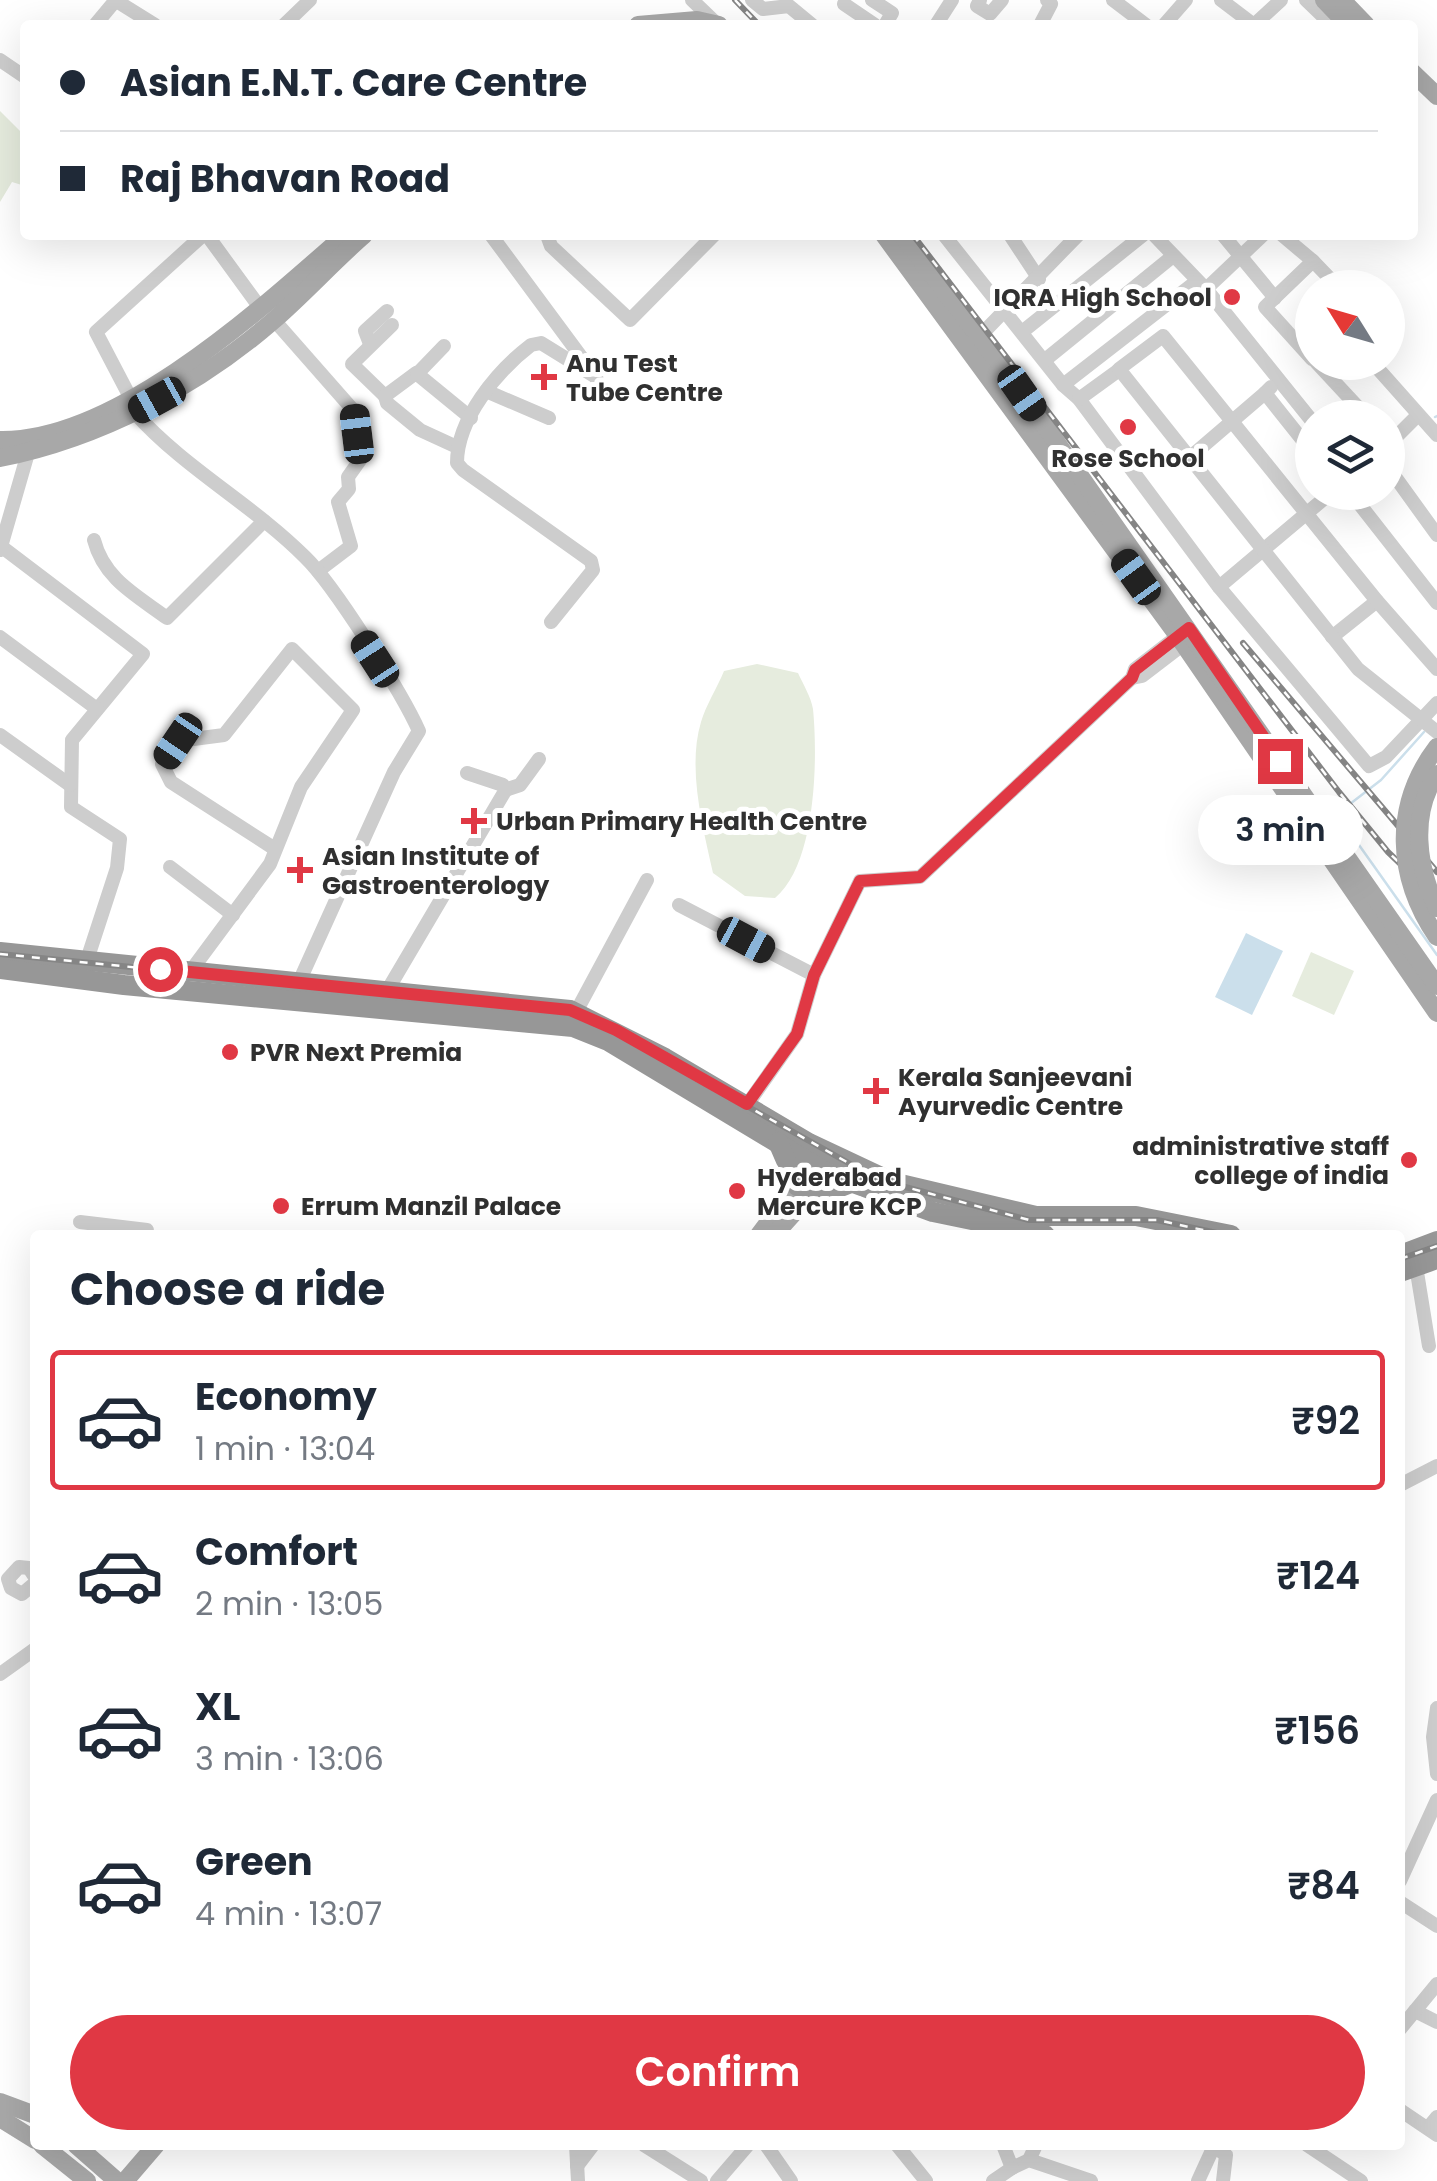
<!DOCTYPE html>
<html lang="en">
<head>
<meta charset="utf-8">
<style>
  body { margin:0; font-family:Poppins,sans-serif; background:#f2f2f3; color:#1f2937; height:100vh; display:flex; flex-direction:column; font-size:38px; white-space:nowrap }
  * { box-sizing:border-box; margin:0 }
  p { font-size:32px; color:#747a83 }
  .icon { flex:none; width:55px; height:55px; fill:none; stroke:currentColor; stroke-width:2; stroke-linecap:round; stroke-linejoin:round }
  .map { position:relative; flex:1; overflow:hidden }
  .side { position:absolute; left:30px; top:1230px; width:1375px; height:920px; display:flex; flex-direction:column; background:#fff; border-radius:10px; box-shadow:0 10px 40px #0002 }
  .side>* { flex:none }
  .guide { position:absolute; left:20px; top:20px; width:1398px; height:220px; border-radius:10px; box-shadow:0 10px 40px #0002; display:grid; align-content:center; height:220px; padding:0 40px; background:#fff }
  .needle { width:65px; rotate:307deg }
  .fabs { position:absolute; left:1295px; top:270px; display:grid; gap:20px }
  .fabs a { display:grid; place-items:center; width:110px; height:110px; border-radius:50%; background:#fff; box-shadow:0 10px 40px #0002; font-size:50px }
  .end { position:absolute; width:45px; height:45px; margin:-22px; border:12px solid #e03844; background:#fff; box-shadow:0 0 0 5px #fff }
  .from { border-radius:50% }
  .bubble { position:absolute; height:70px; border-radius:35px; background:#fff; box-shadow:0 10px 40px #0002; font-size:32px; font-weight:600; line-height:70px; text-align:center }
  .car { position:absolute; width:30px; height:60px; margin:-30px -15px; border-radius:12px; box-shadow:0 0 8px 2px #0007; background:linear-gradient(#222 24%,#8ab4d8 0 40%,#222 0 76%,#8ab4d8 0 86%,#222 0) }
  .guide b { display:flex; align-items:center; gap:35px; height:95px; font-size:38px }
  .guide b+b { border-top:2px solid #e0e1e3 }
  .guide i { width:25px; height:25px; background:#1f2937 }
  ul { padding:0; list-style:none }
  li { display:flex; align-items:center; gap:30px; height:140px; margin:0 20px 15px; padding:0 20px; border:5px solid transparent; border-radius:10px }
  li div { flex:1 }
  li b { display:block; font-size:38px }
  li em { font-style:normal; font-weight:600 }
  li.selected { border-color:#e03844 }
  li>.icon { width:90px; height:90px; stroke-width:1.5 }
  h2 { padding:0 40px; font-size:45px; line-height:120px }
  .primary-button { display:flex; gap:20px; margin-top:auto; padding:20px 40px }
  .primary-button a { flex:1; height:115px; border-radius:60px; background:#e03844; color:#fff; font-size:40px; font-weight:600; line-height:115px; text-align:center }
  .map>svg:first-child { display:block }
  .green { fill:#e6ecde }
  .water { fill:#cbdfeb }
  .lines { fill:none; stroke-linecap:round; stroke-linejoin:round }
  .stream { stroke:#cbdfeb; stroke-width:2.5 }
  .minor { stroke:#cdcdcd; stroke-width:14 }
  .major { stroke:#a8a8a8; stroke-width:18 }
  .highway { stroke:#979797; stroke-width:20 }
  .rail-casing { stroke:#858585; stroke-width:6 }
  .rail { stroke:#fff; stroke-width:2.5; stroke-dasharray:8; stroke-linecap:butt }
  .major-bridge { stroke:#a8a8a8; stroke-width:18 }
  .route { stroke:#e03844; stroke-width:12 }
  .poi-dot { fill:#e03844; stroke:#fff; stroke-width:4 }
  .labels { text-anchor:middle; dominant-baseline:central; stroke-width:10; stroke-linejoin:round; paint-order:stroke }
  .poi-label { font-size:25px; font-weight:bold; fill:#303030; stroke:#fff; text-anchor:start }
</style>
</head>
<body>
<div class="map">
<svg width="1437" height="2181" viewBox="0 0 1437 2181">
  <rect width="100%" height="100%" fill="#fff"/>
  <!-- green -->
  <g class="green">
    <polygon points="0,111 25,136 25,186 12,182 0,202"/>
    <path d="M 757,664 L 798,673 C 803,684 811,697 813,709 C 818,760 816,864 775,898 L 745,896 L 713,873 C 703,827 687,769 701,722 C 706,705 717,688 724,671 Z"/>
    <polygon points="1311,952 1354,971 1334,1015 1292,996"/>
  </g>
  <!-- water -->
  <polygon class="water" points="1246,933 1283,951 1252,1015 1215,997"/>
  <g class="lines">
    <!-- stream -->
    <g class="stream">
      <polyline points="1435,417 1437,416"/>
      <polyline points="1424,732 1381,780 1337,814 1437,955"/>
    </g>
    <!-- minor -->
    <g class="minor">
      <polyline points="115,0 155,25"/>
      <polyline points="692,0 717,24"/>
      <polyline points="752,0 763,9 789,6 812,25"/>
      <polyline points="872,0 892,13 885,25"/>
      <polyline points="980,0 977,6 990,14 1002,0"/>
      <polyline points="1113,0 1146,25"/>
      <polyline points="1221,0 1254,25"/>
      <polyline points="1306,0 1332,25"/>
      <polyline points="844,4 875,25"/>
      <polyline points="95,25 115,1"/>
      <polyline points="284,25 310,0"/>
      <polyline points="936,25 952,0"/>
      <polyline points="1040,25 1051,4 1047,0"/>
      <polyline points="1164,25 1186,0"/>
      <polyline points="1254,25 1281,0"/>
      <polyline points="0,60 25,77"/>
      <polyline points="207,235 261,309"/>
      <polyline points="491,235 596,377 601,394"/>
      <polyline points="547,235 551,246 630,320 714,235"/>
      <polyline points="944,235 1063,385 1079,399 1219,587 1369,766 1386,757 1437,703"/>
      <polyline points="1010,235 1039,279"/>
      <polyline points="1154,235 1206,289 1312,421"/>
      <polyline points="1223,235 1275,298"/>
      <polyline points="1282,235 1313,261"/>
      <polyline points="1206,289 1263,235"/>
      <polyline points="1306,315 1312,310"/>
      <polyline points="274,320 354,411 365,453 348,477 349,489 338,502 351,546 318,571"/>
      <polyline points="392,325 352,364 385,396 416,373 471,418"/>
      <polyline points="1022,332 1143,235"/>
      <polyline points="979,337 1078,235"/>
      <polyline points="370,344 365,331 387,311"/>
      <polyline points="1312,359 1265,307 1313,261 1339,288"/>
      <polyline points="1045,360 1173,256"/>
      <polyline points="1316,362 1368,418"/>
      <polyline points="1372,362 1437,435"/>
      <polyline points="417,374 444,346"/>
      <polyline points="1063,385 1197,281"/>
      <polyline points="1271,387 1265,393 1312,452"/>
      <polyline points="486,391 549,418"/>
      <polyline points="385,396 387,403 420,430 457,447"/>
      <polyline points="130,397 96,332 203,235"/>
      <polyline points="1079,399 1119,370"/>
      <path d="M 134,412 C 185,469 252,504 305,557 C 334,585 402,693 419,731 L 394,772 L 299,982"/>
      <polyline points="1388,445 1418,415"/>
      <polyline points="1188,459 1265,393"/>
      <polyline points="1388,467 1437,535"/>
      <polyline points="1350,492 1437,603"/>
      <path d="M 94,540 C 104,579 136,595 167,618 L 264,521"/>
      <polyline points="2,547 143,654 72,740 71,807 120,839 117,868 86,963"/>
      <polyline points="0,550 28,453"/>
      <polyline points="1219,587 1332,492"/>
      <path d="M 551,622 L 593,570 L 591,561 L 463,470 L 457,463 C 457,419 497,371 531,345 L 541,343 L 596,377"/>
      <polyline points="0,637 97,709"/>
      <polyline points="1332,637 1377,601"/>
      <polyline points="1437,669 1377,601 1163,336 1119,369 1358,669 1437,732"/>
      <polyline points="1132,678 1142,676 1189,640"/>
      <polyline points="0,735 70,785"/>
      <polyline points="505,790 520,785 539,759"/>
      <polyline points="170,867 233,915"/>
      <polyline points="679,905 814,975"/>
      <polyline points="190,972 270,864 301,787 353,710 292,649 224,735 178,741 162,764 171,782 275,849"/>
      <polyline points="387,991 505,791 503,785 467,773"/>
      <polyline points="576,1012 647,880"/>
      <polyline points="747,1105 797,1034 814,975 860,881 920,877 1132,678 1135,669 1183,632"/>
      <polyline points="80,1222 147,1230"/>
      <polyline points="1416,1266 1429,1346"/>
      <polyline points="1400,1485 1437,1466"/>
      <polyline points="35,1577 29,1568 19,1567 8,1579 11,1588 22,1594 35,1583"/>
      <polyline points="0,1674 35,1649"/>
      <polyline points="1437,1708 1433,1737 1437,1774"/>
      <polyline points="1400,1881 1437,1800"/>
      <polyline points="1400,1902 1437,1926"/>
      <polyline points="1415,2011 1437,2022"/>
      <polyline points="1400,2029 1437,1984"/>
      <polyline points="1400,2110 1437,2135"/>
      <polyline points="1428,2128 1437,2117"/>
      <polyline points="576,2145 578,2181"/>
      <polyline points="644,2145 701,2181"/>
      <polyline points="766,2145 791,2181"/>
      <polyline points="897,2145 926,2181"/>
      <polyline points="1003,2145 1012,2168 1029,2160 1091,2181"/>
      <polyline points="1212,2145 1226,2155 1223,2181"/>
      <polyline points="1307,2145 1361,2181"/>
      <polyline points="1029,2160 1036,2145"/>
      <polyline points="577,2166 593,2145"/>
      <polyline points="717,2181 748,2145"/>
      <polyline points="993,2181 1012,2168"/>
      <polyline points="1198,2181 1214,2146"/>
    </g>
    <!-- major -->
    <g class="major">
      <polyline points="1324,0 1348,25"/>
      <polyline points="1342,0 1366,25"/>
      <polyline points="638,25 697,20 719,25"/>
      <polyline points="1412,72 1437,96"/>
      <polyline points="884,235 1178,636 1437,1013"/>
      <polyline points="902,235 1022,393 1437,986"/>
      <path d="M 0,440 C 116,442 262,308 345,235"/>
      <path d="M 0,458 C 100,438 197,387 274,320 C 305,293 333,262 364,235"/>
      <polyline points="759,1235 804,1175 807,1160"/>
      <polyline points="774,1235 829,1174"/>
      <polyline points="0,2102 35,2115"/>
      <polyline points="0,2118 35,2140"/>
      <polyline points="42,2145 87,2181"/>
      <polyline points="76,2145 117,2181"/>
      <polyline points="125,2181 156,2145"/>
    </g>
    <!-- highway -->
    <g class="highway">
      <polyline points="0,952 570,1010 665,1058 809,1143 892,1182 1036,1216 1136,1216 1231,1235"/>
      <polyline points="0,969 124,985 573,1027 608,1041 829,1174 933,1212 1045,1235"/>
      <polyline points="778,1142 797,1186"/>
      <polyline points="802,1202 851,1183"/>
      <polyline points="1400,1255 1437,1241"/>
      <polyline points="1400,1272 1437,1259"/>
    </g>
    <defs>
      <g id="rail">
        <polyline points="735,0 759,25"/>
        <polyline points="913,235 1339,792 1388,852 1437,899"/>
        <polyline points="1243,643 1437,872"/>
        <polyline points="0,954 565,1010 584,1015 879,1180 1029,1220 1157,1220 1226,1235"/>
        <polyline points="1400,1259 1437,1246"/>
      </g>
    </defs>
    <!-- rail casing -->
    <use href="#rail" class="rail-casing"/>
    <!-- rail -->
    <use href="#rail" class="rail"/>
    <!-- major-bridge -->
    <g class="major-bridge">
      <path d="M 1437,747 C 1392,806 1396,877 1437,937"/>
      <path d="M 1437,774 C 1410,813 1417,867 1437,908"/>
    </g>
  </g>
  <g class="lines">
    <!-- route -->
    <polyline class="route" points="160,969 570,1010 616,1030 747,1104 797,1034 814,975 860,881 920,877 1132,678 1135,670 1189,628 1280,761"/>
  </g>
  <!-- markers -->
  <g class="poi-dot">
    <circle cx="1232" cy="297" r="10"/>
    <path d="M539 362h10v10h10v10h-10v10h-10v-10h-10v-10h10z"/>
    <circle cx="1128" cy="427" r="10"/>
    <path d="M469 806h10v10h10v10h-10v10h-10v-10h-10v-10h10z"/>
    <path d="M295 855h10v10h10v10h-10v10h-10v-10h-10v-10h10z"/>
    <circle cx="230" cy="1052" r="10"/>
    <path d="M871 1076h10v10h10v10h-10v10h-10v-10h-10v-10h10z"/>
    <circle cx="1409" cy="1160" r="10"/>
    <circle cx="737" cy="1191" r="10"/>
    <circle cx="281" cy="1206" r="10"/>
  </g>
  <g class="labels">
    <!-- poi labels -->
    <g class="poi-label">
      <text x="1212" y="297" text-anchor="end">IQRA High School</text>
      <text x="566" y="363">Anu Test<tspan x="566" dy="29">Tube Centre</tspan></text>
      <text x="1128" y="458" text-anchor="middle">Rose School</text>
      <text x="496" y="821">Urban Primary Health Centre</text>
      <text x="322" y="856">Asian Institute of<tspan x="322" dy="29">Gastroenterology</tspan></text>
      <text x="250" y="1052">PVR Next Premia</text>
      <text x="898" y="1077">Kerala Sanjeevani<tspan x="898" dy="29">Ayurvedic Centre</tspan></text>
      <text x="1389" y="1146" text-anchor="end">administrative staff<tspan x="1389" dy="29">college of india</tspan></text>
      <text x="757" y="1177">Hyderabad<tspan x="757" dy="29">Mercure KCP</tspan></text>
      <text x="301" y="1206">Errum Manzil Palace</text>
    </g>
  </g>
</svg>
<div class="fabs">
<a><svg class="needle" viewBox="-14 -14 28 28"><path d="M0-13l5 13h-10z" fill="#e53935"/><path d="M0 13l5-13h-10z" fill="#747a83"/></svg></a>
<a><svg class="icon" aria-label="layers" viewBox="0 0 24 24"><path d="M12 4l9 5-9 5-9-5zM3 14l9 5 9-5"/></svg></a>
</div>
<i class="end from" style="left:160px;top:969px"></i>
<i class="end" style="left:1280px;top:761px"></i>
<div class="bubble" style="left:1198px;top:795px;width:165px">3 min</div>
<i class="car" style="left:1022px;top:393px;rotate:145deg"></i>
<i class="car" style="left:157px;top:400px;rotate:241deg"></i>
<i class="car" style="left:357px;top:434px;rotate:353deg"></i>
<i class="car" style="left:1136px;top:577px;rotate:324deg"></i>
<i class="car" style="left:375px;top:659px;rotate:327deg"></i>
<i class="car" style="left:178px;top:741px;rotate:214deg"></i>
<i class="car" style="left:746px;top:940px;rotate:118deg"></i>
<div class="guide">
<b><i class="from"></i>Asian E.N.T. Care Centre</b>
<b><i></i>Raj Bhavan Road</b>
</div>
<section class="side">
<h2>Choose a ride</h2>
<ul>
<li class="selected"><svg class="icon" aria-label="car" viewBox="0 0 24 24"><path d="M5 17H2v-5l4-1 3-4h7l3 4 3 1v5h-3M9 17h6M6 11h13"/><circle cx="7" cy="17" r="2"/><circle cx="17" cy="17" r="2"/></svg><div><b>Economy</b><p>1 min · 13:04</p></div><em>₹92</em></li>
<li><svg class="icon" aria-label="car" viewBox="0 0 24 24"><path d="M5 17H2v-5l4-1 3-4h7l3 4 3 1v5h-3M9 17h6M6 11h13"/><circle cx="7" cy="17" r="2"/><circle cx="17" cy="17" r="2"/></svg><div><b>Comfort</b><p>2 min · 13:05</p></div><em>₹124</em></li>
<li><svg class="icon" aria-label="car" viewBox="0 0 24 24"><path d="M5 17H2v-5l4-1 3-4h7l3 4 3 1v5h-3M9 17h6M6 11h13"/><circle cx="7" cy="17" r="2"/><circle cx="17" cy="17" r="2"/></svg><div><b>XL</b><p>3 min · 13:06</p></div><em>₹156</em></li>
<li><svg class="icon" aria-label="car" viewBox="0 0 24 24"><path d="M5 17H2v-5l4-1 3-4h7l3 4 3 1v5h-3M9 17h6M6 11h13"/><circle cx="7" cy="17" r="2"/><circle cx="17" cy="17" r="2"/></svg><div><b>Green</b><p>4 min · 13:07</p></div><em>₹84</em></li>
</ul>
<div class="primary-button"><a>Confirm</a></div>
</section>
</div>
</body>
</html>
